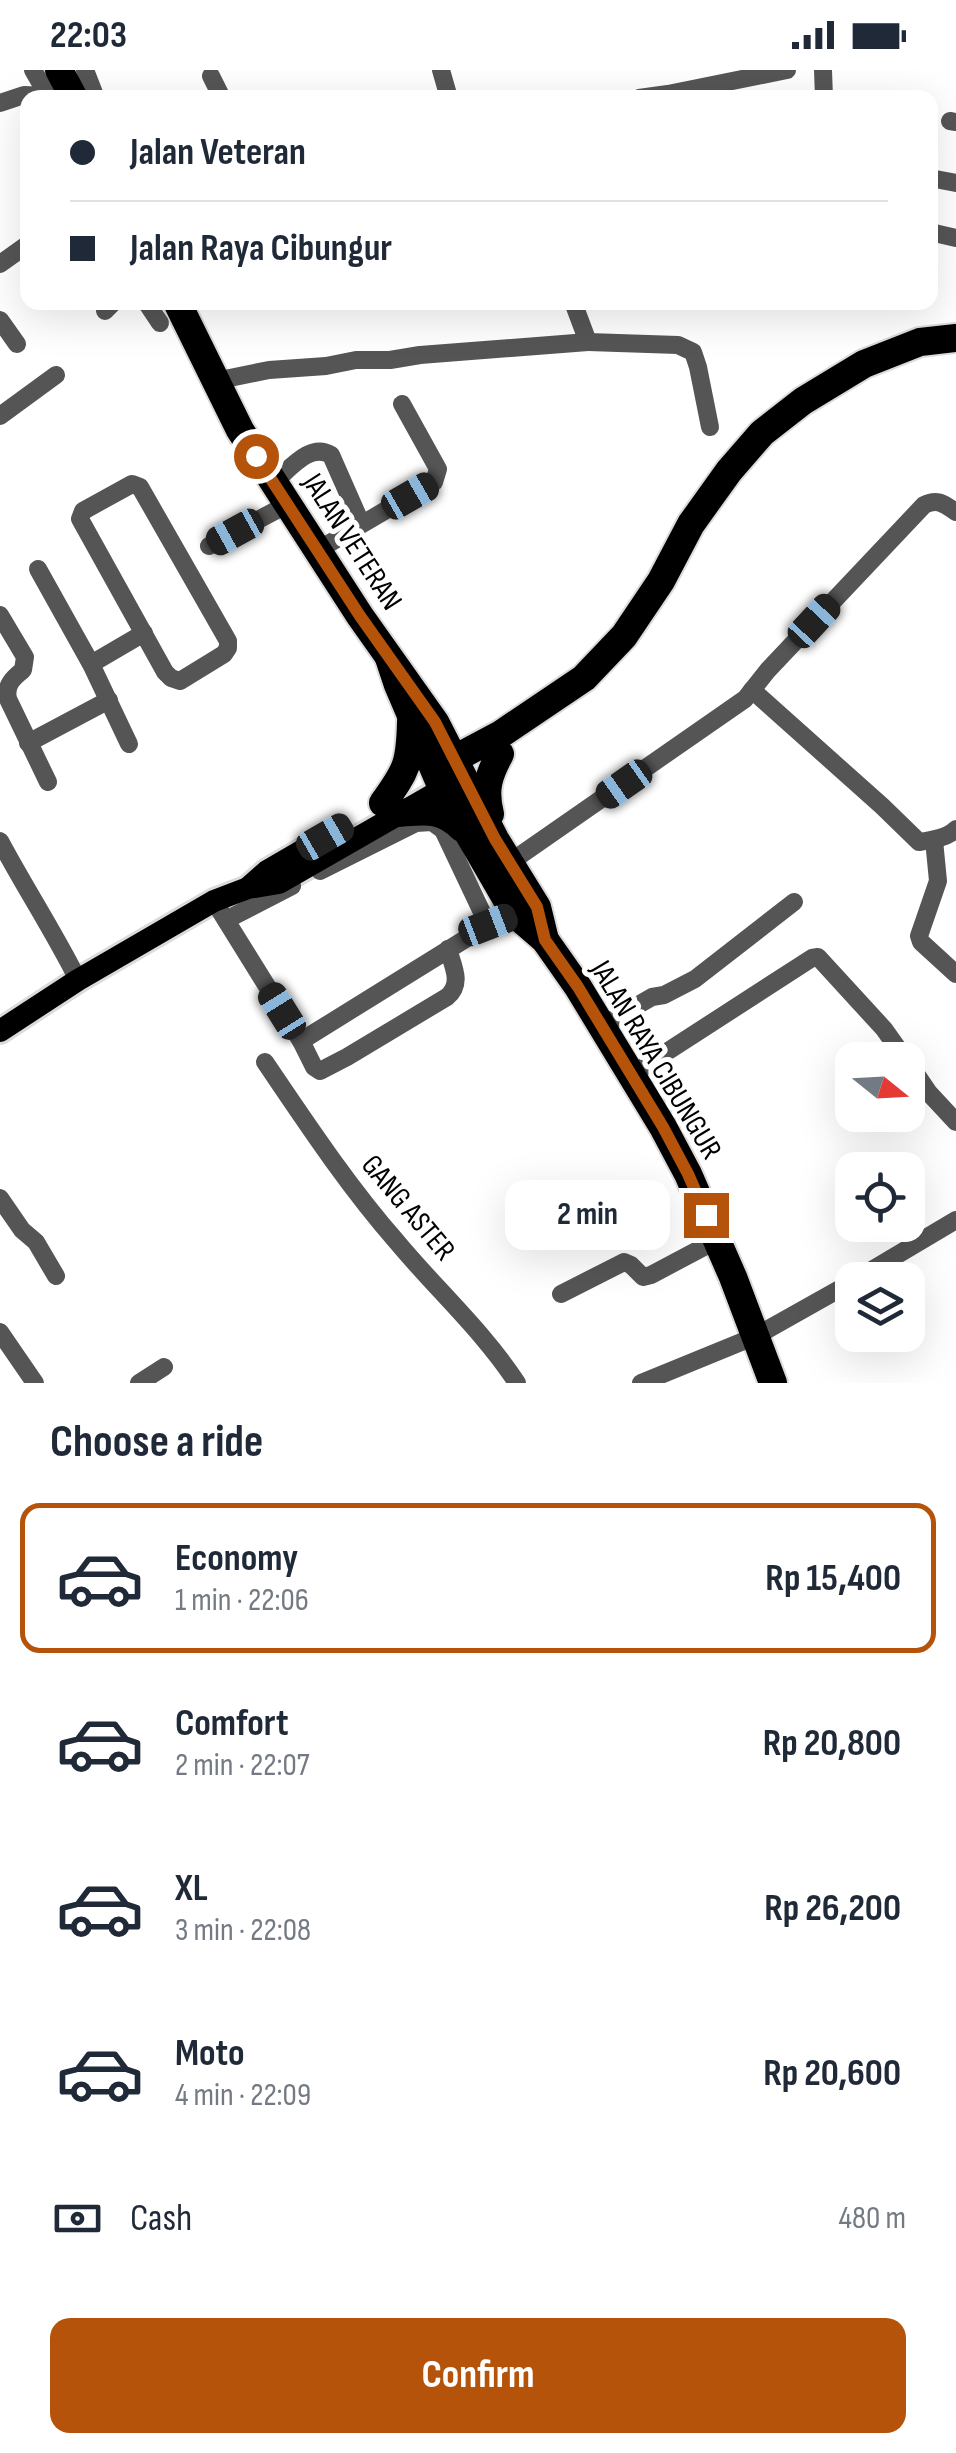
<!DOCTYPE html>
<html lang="en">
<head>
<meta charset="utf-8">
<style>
  body { margin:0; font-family:"Sofia Sans Condensed",sans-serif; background:#f6f6f7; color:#1f2937; height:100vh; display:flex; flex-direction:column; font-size:38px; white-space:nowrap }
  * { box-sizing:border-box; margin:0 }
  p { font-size:32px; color:#747a83 }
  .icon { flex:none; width:55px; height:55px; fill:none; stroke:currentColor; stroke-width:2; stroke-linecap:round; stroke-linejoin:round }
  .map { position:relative; height:1313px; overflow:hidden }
  .details { display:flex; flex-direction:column; background:#fff; flex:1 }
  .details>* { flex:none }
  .top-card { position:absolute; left:20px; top:20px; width:918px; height:220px; border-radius:20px; box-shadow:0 10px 40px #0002; display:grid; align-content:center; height:220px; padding:0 50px; background:#fff }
  .needle { width:65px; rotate:108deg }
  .tools { position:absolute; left:835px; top:972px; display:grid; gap:20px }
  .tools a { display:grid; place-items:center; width:90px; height:90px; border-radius:20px; background:#fff; box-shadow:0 10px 40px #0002; font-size:50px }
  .end { position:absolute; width:45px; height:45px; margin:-22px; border:12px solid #b45309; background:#fff; box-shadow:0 0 0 5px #fff }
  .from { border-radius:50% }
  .bubble { position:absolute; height:70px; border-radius:20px; background:#fff; box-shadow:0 10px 40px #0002; font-size:32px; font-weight:700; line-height:70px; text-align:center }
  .car { position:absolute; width:30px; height:60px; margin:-30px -15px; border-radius:12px; box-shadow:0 0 8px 2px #0007; background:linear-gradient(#222 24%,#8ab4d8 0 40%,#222 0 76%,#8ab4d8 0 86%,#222 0) }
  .top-card b { display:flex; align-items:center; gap:35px; height:95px; font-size:38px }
  .top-card b+b { border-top:2px solid #e0e1e3 }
  .top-card i { width:25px; height:25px; background:#1f2937 }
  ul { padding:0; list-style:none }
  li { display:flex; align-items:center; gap:30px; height:150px; margin:0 20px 15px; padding:0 30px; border:5px solid transparent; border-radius:20px }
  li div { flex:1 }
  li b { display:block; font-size:38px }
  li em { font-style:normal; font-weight:700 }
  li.selected { border-color:#b45309 }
  li>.icon { width:90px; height:90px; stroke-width:1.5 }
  h2 { padding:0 50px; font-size:45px; line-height:120px }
  .pay { display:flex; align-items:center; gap:25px; height:110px; padding:0 50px; font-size:38px }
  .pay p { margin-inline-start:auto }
  .primary-button { display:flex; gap:20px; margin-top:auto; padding:20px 50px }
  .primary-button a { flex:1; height:115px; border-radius:20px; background:#b45309; color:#fff; font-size:40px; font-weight:700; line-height:115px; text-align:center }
  .status { display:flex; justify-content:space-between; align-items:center; height:70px; padding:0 50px; background:#fff; direction:ltr }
  .status svg { height:28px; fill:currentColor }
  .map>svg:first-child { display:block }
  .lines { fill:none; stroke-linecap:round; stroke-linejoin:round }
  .major-casing { stroke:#dbdbdb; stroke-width:28 }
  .highway-casing { stroke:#dbdbdb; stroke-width:32 }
  .minor { stroke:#555; stroke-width:18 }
  .major { stroke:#000; stroke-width:22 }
  .highway { stroke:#000; stroke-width:28 }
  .route { stroke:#b45309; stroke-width:12 }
  .labels { text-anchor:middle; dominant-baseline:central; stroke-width:10; stroke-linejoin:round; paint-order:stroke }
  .street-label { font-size:30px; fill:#000; stroke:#fff }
</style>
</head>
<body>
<div class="status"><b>22:03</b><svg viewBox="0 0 49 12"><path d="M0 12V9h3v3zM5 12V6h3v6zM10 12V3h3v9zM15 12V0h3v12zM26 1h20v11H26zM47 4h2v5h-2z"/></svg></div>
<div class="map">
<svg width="956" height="1313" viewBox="0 0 956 1313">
  <rect width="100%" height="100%" fill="#fff"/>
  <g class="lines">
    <defs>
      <g id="major">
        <polyline points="250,816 267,801 310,776"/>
        <polyline points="0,961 78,910 214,831 248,818 279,813 455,712"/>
      </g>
      <g id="highway">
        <polyline points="59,0 74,28"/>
        <polyline points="177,232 240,360 360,546 435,652 495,769 537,837 545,870"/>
        <polyline points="389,588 398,615 442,718 515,844 545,870 578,917 663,1057 688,1104 733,1207 773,1313"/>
        <polyline points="454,689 501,664 584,608 624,566 661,511 691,454 729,401 762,363 803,331 864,294 920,272 956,268"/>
        <path d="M 383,733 C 407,700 410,693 411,652"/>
        <path d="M 397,743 C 425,741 441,737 462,758"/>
        <path d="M 490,744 C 484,720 488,706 500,684"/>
      </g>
    </defs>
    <!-- major casing -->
    <use href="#major" class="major-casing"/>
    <!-- highway casing -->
    <use href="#highway" class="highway-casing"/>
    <!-- minor -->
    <g class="minor">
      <polyline points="33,0 49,28"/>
      <polyline points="85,0 96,28"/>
      <polyline points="441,0 449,28"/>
      <polyline points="823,0 824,28"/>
      <polyline points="211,6 222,28"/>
      <polyline points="639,28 668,24 787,0"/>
      <polyline points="0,33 24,25 48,26"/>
      <polyline points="950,51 956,52"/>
      <polyline points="930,108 956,113"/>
      <polyline points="930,162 956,168"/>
      <polyline points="0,194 28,174"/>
      <polyline points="146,232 160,253"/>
      <polyline points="573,232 588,272 678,275 693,282 698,297 710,357"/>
      <polyline points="105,241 114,232"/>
      <polyline points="0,250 17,274"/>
      <polyline points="215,311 269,300 326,296 356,290 390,290 420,285 588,272"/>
      <polyline points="0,346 56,305"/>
      <path d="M 274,412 C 290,399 310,372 331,385 L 361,453"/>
      <polygon points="132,414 140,417 228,571 228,578 224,584 180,611 171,608 165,602 80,449 83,441"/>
      <polyline points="209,476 288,434"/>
      <polyline points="318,480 434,412 438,399 402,334"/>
      <polyline points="38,499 91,594 129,674"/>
      <path d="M 0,545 L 25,587 L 23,600 C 13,608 5,615 8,629 L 48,712"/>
      <polyline points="91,594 144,563"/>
      <path d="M 752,620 L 882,736 L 919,772 C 932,770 947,768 956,759"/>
      <polyline points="28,673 109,630"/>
      <polyline points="934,770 938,811 919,866 921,872 956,904"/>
      <path d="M 0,771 C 25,818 54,862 78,910"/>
      <path d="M 509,793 L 745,629 L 768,600 L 924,435 C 938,428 944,434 956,442"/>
      <polyline points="320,801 416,753 432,752 443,760 488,855"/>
      <polyline points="214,831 301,971 488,855 515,844"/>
      <polyline points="226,850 292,816"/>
      <polyline points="602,956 652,927 664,925 695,909 794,832"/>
      <path d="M 301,971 L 314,997 L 320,1001 L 347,987 L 447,927 C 463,914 453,896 448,879"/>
      <path d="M 265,992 C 307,1054 348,1116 397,1172 C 437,1220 483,1261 517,1313"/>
      <polyline points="908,992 929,1023 956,1052"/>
      <polyline points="631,1005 812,888 818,887 884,959 906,990"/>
      <polyline points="0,1128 22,1160 36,1172 56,1206"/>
      <polyline points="855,1210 956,1150"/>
      <polyline points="561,1224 624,1192 631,1195 643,1207 651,1205 717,1170"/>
      <polyline points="0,1262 35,1313"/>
      <polyline points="139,1313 164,1297"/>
      <polyline points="641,1313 756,1266 852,1212"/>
    </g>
    <!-- major -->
    <use href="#major" class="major"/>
    <!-- highway -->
    <use href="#highway" class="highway"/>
  </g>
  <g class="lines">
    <!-- route -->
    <polyline class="route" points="256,386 360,546 435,652 495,769 537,837 545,870 578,917 663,1057 688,1104 706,1145"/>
  </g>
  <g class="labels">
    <!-- street labels -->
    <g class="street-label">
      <text transform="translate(352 472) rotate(57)">JALAN VETERAN</text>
      <text transform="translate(656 990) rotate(59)">JALAN RAYA CIBUNGUR</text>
      <text transform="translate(408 1138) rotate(50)">GANG ASTER</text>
    </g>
  </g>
</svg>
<div class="tools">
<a><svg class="needle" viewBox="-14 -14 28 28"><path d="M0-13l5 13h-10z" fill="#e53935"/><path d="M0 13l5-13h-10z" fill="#747a83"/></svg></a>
<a><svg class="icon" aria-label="locate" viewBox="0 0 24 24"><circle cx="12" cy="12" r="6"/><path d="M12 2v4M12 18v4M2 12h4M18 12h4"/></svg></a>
<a><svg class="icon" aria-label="layers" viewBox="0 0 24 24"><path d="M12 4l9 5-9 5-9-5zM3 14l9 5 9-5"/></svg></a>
</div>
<i class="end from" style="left:256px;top:386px"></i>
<i class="end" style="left:706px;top:1145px"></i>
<div class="bubble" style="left:505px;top:1110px;width:165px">2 min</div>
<i class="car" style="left:410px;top:426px;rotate:60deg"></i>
<i class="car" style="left:235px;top:462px;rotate:241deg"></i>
<i class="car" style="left:814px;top:551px;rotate:43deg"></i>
<i class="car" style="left:624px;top:714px;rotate:235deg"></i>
<i class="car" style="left:325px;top:767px;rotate:60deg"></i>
<i class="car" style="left:488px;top:855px;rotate:69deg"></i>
<i class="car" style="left:282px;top:941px;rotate:328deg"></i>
<div class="top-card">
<b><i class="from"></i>Jalan Veteran</b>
<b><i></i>Jalan Raya Cibungur</b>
</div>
</div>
<section class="details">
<h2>Choose a ride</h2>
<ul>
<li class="selected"><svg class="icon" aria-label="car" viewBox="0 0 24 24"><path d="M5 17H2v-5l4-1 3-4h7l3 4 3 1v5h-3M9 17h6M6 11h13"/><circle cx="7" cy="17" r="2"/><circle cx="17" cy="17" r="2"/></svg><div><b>Economy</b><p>1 min · 22:06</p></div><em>Rp 15,400</em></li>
<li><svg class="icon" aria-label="car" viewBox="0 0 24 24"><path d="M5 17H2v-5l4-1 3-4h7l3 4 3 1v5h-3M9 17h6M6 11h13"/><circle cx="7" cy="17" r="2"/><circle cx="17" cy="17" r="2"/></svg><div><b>Comfort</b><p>2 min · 22:07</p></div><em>Rp 20,800</em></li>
<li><svg class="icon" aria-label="car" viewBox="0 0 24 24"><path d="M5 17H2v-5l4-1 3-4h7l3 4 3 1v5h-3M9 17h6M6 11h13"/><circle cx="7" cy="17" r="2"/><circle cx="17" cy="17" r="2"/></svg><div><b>XL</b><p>3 min · 22:08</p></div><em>Rp 26,200</em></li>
<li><svg class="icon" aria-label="car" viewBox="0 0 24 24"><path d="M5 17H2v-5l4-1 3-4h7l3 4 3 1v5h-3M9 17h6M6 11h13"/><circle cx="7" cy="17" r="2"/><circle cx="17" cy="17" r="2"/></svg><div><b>Moto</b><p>4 min · 22:09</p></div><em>Rp 20,600</em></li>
</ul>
<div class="pay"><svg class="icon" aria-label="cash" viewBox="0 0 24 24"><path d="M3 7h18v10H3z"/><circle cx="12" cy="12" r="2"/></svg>Cash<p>480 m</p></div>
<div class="primary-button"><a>Confirm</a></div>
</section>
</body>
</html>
